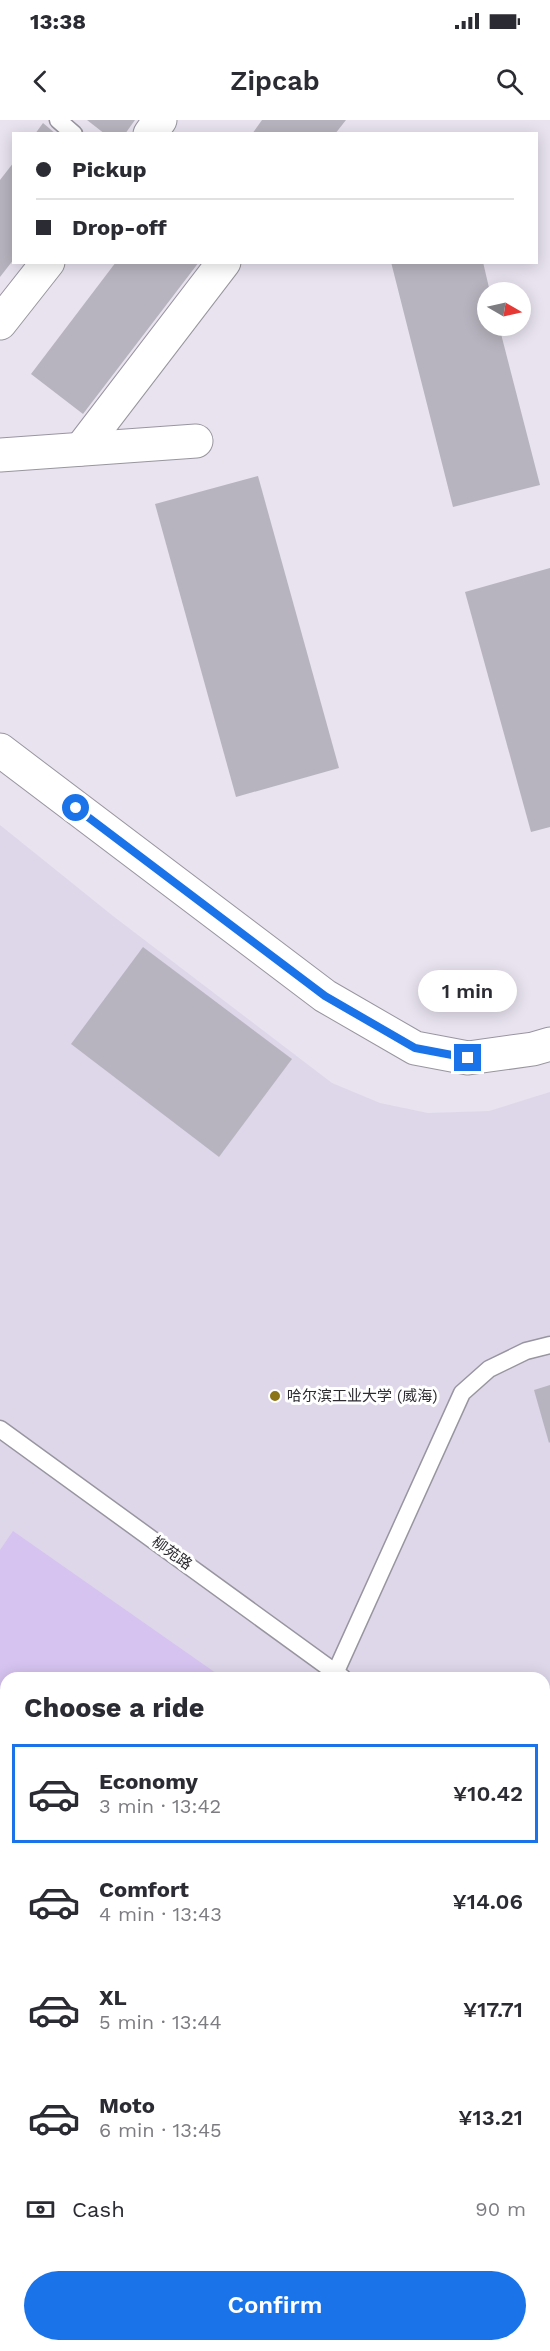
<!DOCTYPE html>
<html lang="en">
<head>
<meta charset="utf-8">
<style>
  body { margin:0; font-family:"Work Sans","Noto Sans SC",sans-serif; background:#f7f7f7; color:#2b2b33; height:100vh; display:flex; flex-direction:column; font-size:22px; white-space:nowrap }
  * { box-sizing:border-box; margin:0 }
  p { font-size:20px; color:#7c7c81 }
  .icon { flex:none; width:33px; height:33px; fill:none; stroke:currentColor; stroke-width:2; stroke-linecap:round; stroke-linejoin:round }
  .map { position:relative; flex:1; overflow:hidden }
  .panel { position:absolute; left:0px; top:1552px; width:550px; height:680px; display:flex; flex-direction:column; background:#fff; border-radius:18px 18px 0 0; box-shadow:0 3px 15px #0003 }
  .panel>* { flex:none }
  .top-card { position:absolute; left:12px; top:12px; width:526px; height:132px; border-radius:0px; box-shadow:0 3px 15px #0003; display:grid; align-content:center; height:132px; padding:0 24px; background:#fff }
  .needle { width:39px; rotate:99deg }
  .controls { position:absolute; left:477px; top:162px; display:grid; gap:12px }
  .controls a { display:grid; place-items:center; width:54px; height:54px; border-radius:50%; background:#fff; box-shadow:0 3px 15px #0003; font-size:30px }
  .end { position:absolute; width:27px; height:27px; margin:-14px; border:8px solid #1a73e8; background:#fff; box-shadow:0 0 0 3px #fff }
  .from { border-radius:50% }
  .bubble { position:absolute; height:42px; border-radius:21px; background:#fff; box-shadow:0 3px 15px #0003; font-size:20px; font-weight:600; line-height:42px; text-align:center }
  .top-card b { display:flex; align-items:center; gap:21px; height:57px; font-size:22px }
  .top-card b+b { border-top:2px solid #e1e1e2 }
  .top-card i { width:15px; height:15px; background:#2b2b33 }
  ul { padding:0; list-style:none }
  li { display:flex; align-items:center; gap:18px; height:99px; margin:0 12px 9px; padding:0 12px; border:3px solid transparent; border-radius:0px }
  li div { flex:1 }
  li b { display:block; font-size:22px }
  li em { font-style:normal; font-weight:600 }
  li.on { border-color:#1a73e8 }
  li>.icon { width:54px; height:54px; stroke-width:1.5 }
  h2 { padding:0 24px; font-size:27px; line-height:72px }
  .pay { display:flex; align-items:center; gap:15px; height:66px; padding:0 24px; font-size:22px }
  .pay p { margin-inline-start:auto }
  .button { display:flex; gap:12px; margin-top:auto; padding:12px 24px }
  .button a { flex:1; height:69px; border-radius:36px; background:#1a73e8; color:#fff; font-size:24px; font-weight:600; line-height:69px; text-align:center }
  .status { display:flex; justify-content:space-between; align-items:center; height:42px; padding:0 30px; background:#fff; direction:ltr }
  .status svg { height:16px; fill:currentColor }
  header { display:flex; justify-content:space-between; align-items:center; height:78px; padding:0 24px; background:#fff; font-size:27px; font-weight:600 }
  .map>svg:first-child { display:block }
  .built { fill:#ded7ea; fill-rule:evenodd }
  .green { fill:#d6c3f0 }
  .building { fill:#b8b4bf }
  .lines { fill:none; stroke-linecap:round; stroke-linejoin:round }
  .service-casing { stroke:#9995a0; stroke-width:19 }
  .minor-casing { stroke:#9995a0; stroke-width:35 }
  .service { stroke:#fff; stroke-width:16 }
  .minor { stroke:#fff; stroke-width:33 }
  .route { stroke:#1a73e8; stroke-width:8 }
  .poi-dot { fill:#8b7417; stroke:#fff; stroke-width:2 }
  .labels { text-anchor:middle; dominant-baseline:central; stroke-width:6; stroke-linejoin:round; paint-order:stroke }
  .poi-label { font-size:15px; fill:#2d2b30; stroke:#fff; text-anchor:start }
  .street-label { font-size:15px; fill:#2d2b30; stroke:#fff }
</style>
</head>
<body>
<div class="status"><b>13:38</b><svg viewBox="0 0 49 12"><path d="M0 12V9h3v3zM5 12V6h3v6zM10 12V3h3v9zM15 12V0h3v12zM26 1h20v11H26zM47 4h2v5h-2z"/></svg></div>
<header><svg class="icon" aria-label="back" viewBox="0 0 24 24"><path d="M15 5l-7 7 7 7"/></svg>Zipcab<svg class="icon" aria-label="search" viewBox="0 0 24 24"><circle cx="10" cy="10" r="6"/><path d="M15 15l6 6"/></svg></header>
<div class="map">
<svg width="550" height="2231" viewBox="0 0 550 2231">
  <rect width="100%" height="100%" fill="#e8e3ef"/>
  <!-- built -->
  <path class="built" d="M 0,705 L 113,796 L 332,963 L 380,983 L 428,993 L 489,991 L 550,972 L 550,2231 L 0,2231 ZM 6,1558 L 544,1558 L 544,2226 L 6,2226 Z"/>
  <!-- green -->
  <g class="green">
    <polygon points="13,1411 223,1558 6,1558 6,1927 0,1923 0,1430"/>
    <polygon points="544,1830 550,1843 550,2086 545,2101"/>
    <polygon points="0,2021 6,2025 6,2226 197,2226 200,2231 0,2231"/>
    <polygon points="328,2226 486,2226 483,2231 332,2231"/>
  </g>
  <!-- building -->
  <g class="building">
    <polygon points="87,0 135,0 125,14 105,14"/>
    <polygon points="262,0 346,0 335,14 252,14"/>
    <polygon points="43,3 56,14 35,14"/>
    <polygon points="14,42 14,139 0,157 0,60"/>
    <polygon points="116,142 199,142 83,294 31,254"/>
    <polygon points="391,142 483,142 490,172 488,172 488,206 499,206 540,365 453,387"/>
    <polygon points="258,356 339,648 236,677 155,384"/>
    <polygon points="550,448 550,707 531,712 465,472"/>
    <polygon points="143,827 292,939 219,1037 71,924"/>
    <polygon points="550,1265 550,1322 549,1323 534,1270"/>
  </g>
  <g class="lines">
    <defs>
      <g id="service">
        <polyline points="58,0 74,14"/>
        <polyline points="0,1309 343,1558"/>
        <polyline points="333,1558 462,1273 489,1249 526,1231 550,1225"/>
        <polyline points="544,1596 550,1595"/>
        <polyline points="544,1745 550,1754"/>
        <polyline points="0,1977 6,1980"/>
        <polyline points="544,2201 550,2191"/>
        <polyline points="257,2226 260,2231"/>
        <polyline points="286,2226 293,2231"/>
        <polyline points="527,2231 530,2226"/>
      </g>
      <g id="minor">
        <polyline points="150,14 160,0"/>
        <polyline points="0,203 48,142"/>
        <polyline points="81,329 224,142"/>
        <polyline points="0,335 196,321"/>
        <polyline points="0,630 325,876 415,928 468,938 533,929 550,924"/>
      </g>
    </defs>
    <!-- service casing -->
    <use href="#service" class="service-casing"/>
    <!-- minor casing -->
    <use href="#minor" class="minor-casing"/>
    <!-- service -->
    <use href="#service" class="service"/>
    <!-- minor -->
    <use href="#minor" class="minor"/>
  </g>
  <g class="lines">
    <!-- route -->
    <polyline class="route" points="76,688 325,876 415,928 468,938"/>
  </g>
  <!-- markers -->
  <circle class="poi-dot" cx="275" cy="1276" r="6"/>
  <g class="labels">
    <!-- poi labels -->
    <g class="poi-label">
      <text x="287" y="1276">哈尔滨工业大学 (威海)</text>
    </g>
    <!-- street labels -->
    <g class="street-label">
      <text transform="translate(172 1433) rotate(36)">柳苑路</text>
    </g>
  </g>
</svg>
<div class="controls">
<a><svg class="needle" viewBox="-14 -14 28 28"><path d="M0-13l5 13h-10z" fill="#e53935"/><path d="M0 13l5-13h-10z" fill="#7c7c81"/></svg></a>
</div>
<i class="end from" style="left:76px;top:688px"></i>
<i class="end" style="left:468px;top:938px"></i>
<div class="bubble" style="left:418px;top:850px;width:99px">1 min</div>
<div class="top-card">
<b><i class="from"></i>Pickup</b>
<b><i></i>Drop-off</b>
</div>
<section class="panel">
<h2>Choose a ride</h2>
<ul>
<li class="on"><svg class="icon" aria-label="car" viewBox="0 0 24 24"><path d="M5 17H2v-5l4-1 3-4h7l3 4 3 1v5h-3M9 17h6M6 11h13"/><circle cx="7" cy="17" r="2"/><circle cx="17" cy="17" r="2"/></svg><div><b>Economy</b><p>3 min · 13:42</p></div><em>¥10.42</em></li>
<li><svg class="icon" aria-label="car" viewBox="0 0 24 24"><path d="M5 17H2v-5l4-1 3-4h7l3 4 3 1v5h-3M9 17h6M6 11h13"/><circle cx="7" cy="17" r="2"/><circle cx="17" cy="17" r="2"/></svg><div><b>Comfort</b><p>4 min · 13:43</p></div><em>¥14.06</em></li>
<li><svg class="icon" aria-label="car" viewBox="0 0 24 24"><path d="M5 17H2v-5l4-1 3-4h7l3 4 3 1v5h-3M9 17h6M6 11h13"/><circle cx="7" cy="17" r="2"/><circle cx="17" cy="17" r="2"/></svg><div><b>XL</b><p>5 min · 13:44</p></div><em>¥17.71</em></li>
<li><svg class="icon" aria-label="car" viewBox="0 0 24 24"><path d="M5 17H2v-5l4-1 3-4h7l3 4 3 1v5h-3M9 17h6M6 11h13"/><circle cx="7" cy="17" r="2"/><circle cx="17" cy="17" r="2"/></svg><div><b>Moto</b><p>6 min · 13:45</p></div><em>¥13.21</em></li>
</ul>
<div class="pay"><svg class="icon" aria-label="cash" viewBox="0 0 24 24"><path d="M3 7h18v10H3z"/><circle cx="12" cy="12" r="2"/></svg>Cash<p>90 m</p></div>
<div class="button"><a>Confirm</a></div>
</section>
</div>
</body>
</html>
